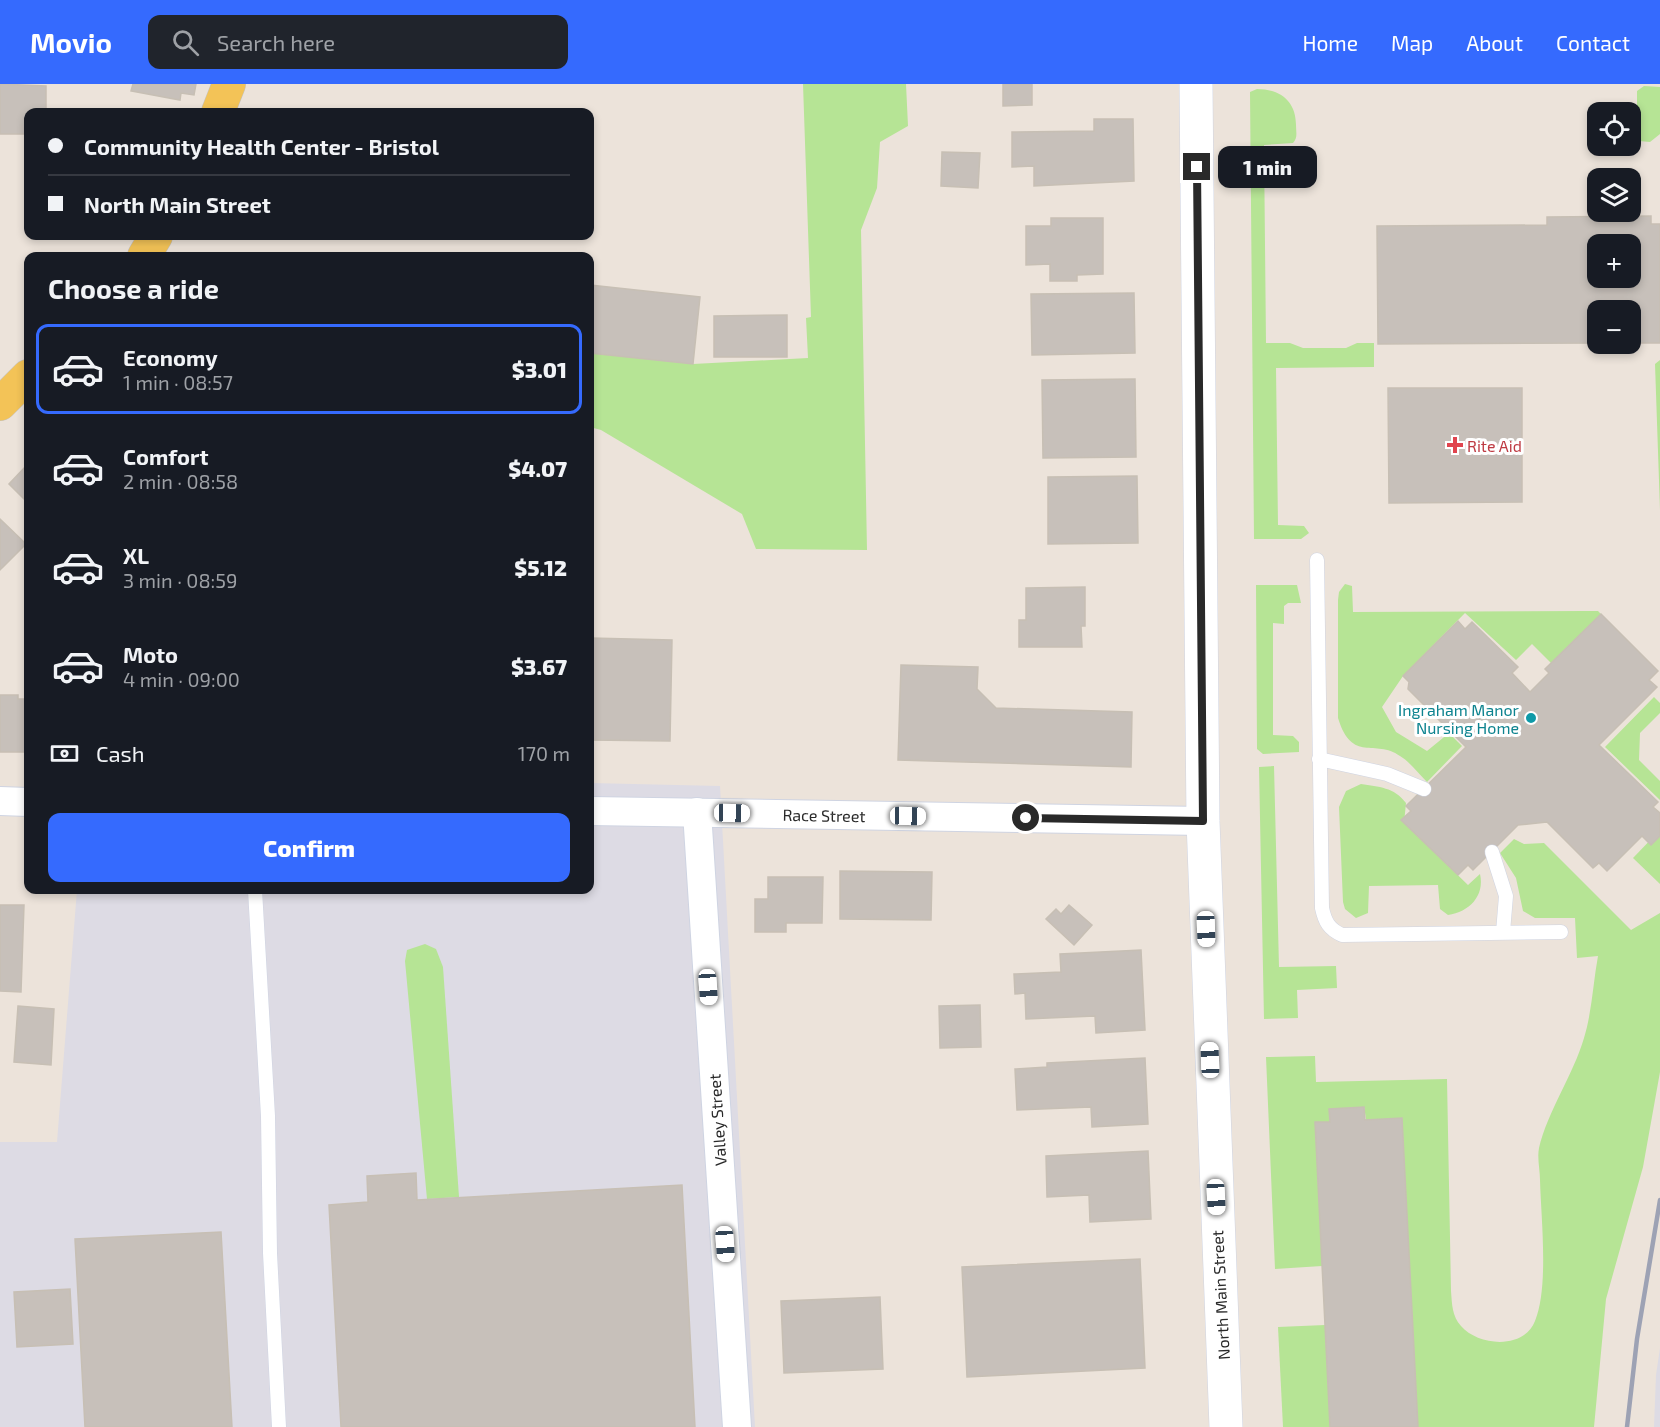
<!DOCTYPE html>
<html lang="en">
<head>
<meta charset="utf-8">
<style>
  body { margin:0; font-family:"Exo 2",sans-serif; background:#20242c; color:#f1f3f6; height:100vh; display:flex; flex-direction:column; font-size:22px; white-space:nowrap }
  * { box-sizing:border-box; margin:0 }
  p { font-size:20px; color:#9ea1a6 }
  .icon { flex:none; width:33px; height:33px; fill:none; stroke:currentColor; stroke-width:2; stroke-linecap:round; stroke-linejoin:round }
  .map { position:relative; flex:1; overflow:hidden }
  .side { position:absolute; left:24px; top:168px; width:570px; height:642px; display:flex; flex-direction:column; background:#171b24; border-radius:12px; box-shadow:0 3px 9px #0003 }
  .side>* { flex:none }
  .top-card { position:absolute; left:24px; top:24px; width:570px; height:132px; border-radius:12px; box-shadow:0 3px 9px #0003; display:grid; align-content:center; height:132px; padding:0 24px; background:#171b24 }
  .tools { position:absolute; left:1587px; top:18px; display:grid; gap:12px }
  .tools a { display:grid; place-items:center; width:54px; height:54px; border-radius:12px; background:#171b24; box-shadow:0 3px 9px #0003; font-size:30px }
  .end { position:absolute; width:27px; height:27px; margin:-14px; border:8px solid #292929; background:#fff; box-shadow:0 0 0 3px #fff }
  .from { border-radius:50% }
  .bubble { position:absolute; height:42px; border-radius:12px; background:#171b24; box-shadow:0 3px 9px #0003; font-size:20px; font-weight:800; line-height:42px; text-align:center }
  .car { position:absolute; width:18px; height:36px; margin:-18px -9px; border-radius:8px; box-shadow:0 0 4px 2px #0007; background:linear-gradient(#fff 24%,#345 0 40%,#fff 0 76%,#345 0 86%,#fff 0) }
  .top-card b { display:flex; align-items:center; gap:21px; height:57px; font-size:22px }
  .top-card b+b { border-top:2px solid #363941 }
  .top-card i { width:15px; height:15px; background:#f1f3f6 }
  ul { padding:0; list-style:none }
  li { display:flex; align-items:center; gap:18px; height:90px; margin:0 12px 9px; padding:0 12px; border:3px solid transparent; border-radius:12px }
  li div { flex:1 }
  li b { display:block; font-size:22px }
  li em { font-style:normal; font-weight:800 }
  li.on { border-color:#356afe }
  li>.icon { width:54px; height:54px; stroke-width:1.5 }
  h2 { padding:0 24px; font-size:27px; line-height:72px }
  .pay { display:flex; align-items:center; gap:15px; height:66px; padding:0 24px; font-size:22px }
  .pay p { margin-inline-start:auto }
  .action { display:flex; gap:12px; margin-top:auto; padding:12px 24px }
  .action a { flex:1; height:69px; border-radius:12px; background:#356afe; color:#fff; font-size:24px; font-weight:800; line-height:69px; text-align:center }
  header { display:flex; align-items:center; gap:36px; box-sizing:border-box; height:84px; padding:0 30px; background:#356afe; color:#fff }
  header strong { font-size:28px }
  nav { display:flex; gap:33px; margin-inline-start:auto; font-size:21px }
  .search { width:420px; height:54px; background:#20242c; display:flex; align-items:center; gap:15px; box-sizing:border-box; padding:0 21px; border-radius:12px; color:#9ea1a6; font-size:22px }
  .map>svg:first-child { display:block }
  .industrial { fill:#dddbe4 }
  .green { fill:#b6e495 }
  .building { fill:#c7c0ba; stroke:#c7bfb4; stroke-width:1.5; fill-rule:evenodd }
  .lines { fill:none; stroke-linecap:round; stroke-linejoin:round }
  .lane-casing { stroke:#cfd4e2; stroke-width:15 }
  .street-casing { stroke:#cfd4e2; stroke-width:30 }
  .secondary-casing { stroke:#cfd4e2; stroke-width:34 }
  .primary-casing { stroke:#c3c3c3; stroke-width:34 }
  .lane { stroke:#fff; stroke-width:14 }
  .street { stroke:#fff; stroke-width:28 }
  .secondary { stroke:#fff; stroke-width:33 }
  .primary { stroke:#f3c357; stroke-width:33 }
  .rail { stroke:#9da2b4; stroke-width:4.5 }
  .route { stroke:#292929; stroke-width:8 }
  .health-dot { fill:#e0444e; stroke:#fff; stroke-width:2 }
  .culture-dot { fill:#0f9aa8; stroke:#fff; stroke-width:2 }
  .labels { text-anchor:middle; dominant-baseline:central; stroke-width:6; stroke-linejoin:round; paint-order:stroke }
  .health-label { font-size:16px; fill:#be3a42; stroke:#fff; text-anchor:start }
  .culture-label { font-size:16px; fill:#0d838f; stroke:#fff; text-anchor:end }
  .street-label { font-size:16px; fill:#292929; stroke:#fff }
</style>
</head>
<body>
<header>
<strong>Movio</strong>
<div class="search"><svg class="icon" aria-label="search" viewBox="0 0 24 24"><circle cx="10" cy="10" r="6"/><path d="M15 15l6 6"/></svg>Search here</div>
<nav><a>Home</a><a>Map</a><a>About</a><a>Contact</a></nav>
</header>
<div class="map">
<svg width="1660" height="1343" viewBox="0 0 1660 1343">
  <rect width="100%" height="100%" fill="#ece3da"/>
  <!-- industrial -->
  <g class="industrial">
    <polygon points="590,699 720,702 755,1343 0,1343 0,1058 57,1058 77,806 590,806"/>
    <polygon points="1660,1264 1660,1343 1654,1343 1656,1291"/>
  </g>
  <!-- green -->
  <g class="green">
    <polygon points="803,0 906,0 908,42 880,58 877,104 861,146 867,466 756,465 742,430 601,346 590,343 590,269 693,280 808,274 806,234 811,233"/>
    <polygon points="1644,2 1660,3 1660,50 1650,58 1639,57 1637,53 1637,7"/>
    <path d="M 1257,5 C 1280,5 1296,17 1296,41 C 1296,48 1298,54 1293,59 L 1264,61 L 1266,259 L 1290,259 L 1303,264 L 1346,264 L 1357,259 L 1374,259 L 1374,283 L 1276,284 L 1278,441 L 1304,442 L 1309,449 L 1301,455 L 1254,455 L 1250,8 Z"/>
    <polygon points="1660,276 1660,426 1655,280"/>
    <path d="M 1345,500 L 1352,502 L 1353,528 L 1586,527 L 1598,527 L 1605,534 L 1556,584 L 1532,560 L 1516,576 L 1465,529 L 1403,592 L 1382,623 L 1396,648 L 1427,667 L 1449,649 L 1462,662 L 1427,698 C 1419,690 1410,678 1400,672 C 1375,654 1352,680 1338,634 L 1338,516 L 1339,508 Z"/>
    <polygon points="1256,501 1297,501 1301,519 1288,519 1284,522 1284,540 1273,539 1273,651 1293,652 1299,658 1299,668 1263,670 1257,665"/>
    <polygon points="1654,613 1660,619 1660,629 1640,649 1639,676 1660,697 1660,716 1605,663"/>
    <polygon points="1274,682 1279,883 1336,882 1337,904 1297,906 1298,934 1264,935 1259,683"/>
    <path d="M 1361,700 C 1379,703 1394,703 1406,719 L 1404,739 L 1468,801 L 1480,790 C 1485,812 1469,828 1448,831 L 1440,825 L 1438,801 L 1369,802 L 1368,829 L 1356,834 L 1345,825 L 1343,818 L 1339,723 L 1346,707 Z"/>
    <polygon points="1660,746 1660,800 1633,774"/>
    <path d="M 1514,755 L 1524,760 L 1544,759 L 1631,846 L 1660,829 L 1660,988 L 1643,1083 L 1606,1215 L 1594,1343 L 1418,1343 L 1364,1023 L 1329,1025 L 1330,1038 L 1315,1038 L 1322,1182 L 1275,1185 L 1266,973 L 1315,972 L 1316,998 L 1447,995 L 1451,1207 C 1452,1220 1452,1232 1461,1242 C 1478,1262 1524,1266 1535,1237 C 1549,1203 1541,1134 1540,1096 C 1540,1086 1537,1074 1539,1064 C 1547,1029 1574,989 1584,954 C 1592,928 1593,899 1598,872 L 1577,874 L 1575,834 L 1535,834 L 1523,827 L 1516,794 L 1500,769 Z"/>
    <polygon points="425,860 436,865 443,883 459,1113 427,1115 405,877 407,866"/>
    <polygon points="1325,1241 1330,1343 1283,1343 1278,1243"/>
  </g>
  <!-- building -->
  <g class="building">
    <polygon points="0,0 46,2 46,28 28,28 28,50 0,50"/>
    <polygon points="133,0 196,0 194,11 181,9 180,16 131,7"/>
    <polygon points="1003,0 1032,0 1032,21 1003,22"/>
    <polygon points="1094,35 1133,35 1134,97 1034,102 1034,82 1012,83 1012,48 1094,47"/>
    <polygon points="942,68 980,69 978,104 941,102"/>
    <path d="M 1651,132 L 1651,140 L 1660,140 L 1660,259 L 1630,259 L 1630,226 L 1598,226 L 1598,259 L 1378,260 L 1377,142 L 1547,141 L 1547,133 ZM 1598,160 L 1630,160 L 1630,194 L 1598,194 Z"/>
    <polygon points="1051,134 1103,134 1103,190 1077,191 1077,197 1050,197 1050,180 1026,181 1026,142 1051,142"/>
    <polygon points="590,201 700,213 693,280 590,269"/>
    <polygon points="1134,209 1135,269 1032,271 1031,210"/>
    <polygon points="787,231 787,273 714,273 714,232"/>
    <polygon points="1135,295 1136,373 1043,374 1042,296"/>
    <polygon points="1388,304 1522,304 1522,418 1389,419"/>
    <polygon points="28,380 28,419 9,400"/>
    <polygon points="1137,392 1138,459 1048,460 1048,393"/>
    <polygon points="0,435 26,460 0,486"/>
    <polygon points="1085,503 1085,542 1081,542 1082,563 1019,563 1019,536 1026,536 1026,504"/>
    <polygon points="1601,530 1658,587 1649,596 1657,603 1599,661 1658,718 1653,723 1660,729 1660,752 1651,761 1642,752 1607,787 1599,779 1593,784 1547,738 1518,741 1473,786 1468,781 1458,791 1401,736 1411,727 1406,722 1466,663 1408,605 1409,598 1403,592 1458,537 1465,545 1472,538 1518,583 1512,589 1530,608 1549,589 1545,585"/>
    <polygon points="590,554 672,556 670,657 590,656"/>
    <polygon points="901,581 978,583 977,605 996,624 1132,628 1131,683 898,676"/>
    <polygon points="0,611 18,611 18,615 28,615 28,668 0,668"/>
    <polygon points="840,787 932,788 931,836 840,835"/>
    <polygon points="768,793 823,793 822,839 786,839 786,848 755,848 755,815 768,815"/>
    <polygon points="0,821 24,821 21,908 0,907"/>
    <polygon points="1069,821 1092,841 1074,861 1046,835 1056,825 1061,830"/>
    <polygon points="1141,866 1145,946 1096,949 1095,932 1026,935 1025,909 1015,910 1014,890 1061,888 1060,870"/>
    <polygon points="980,921 981,963 940,964 939,922"/>
    <polygon points="18,922 54,925 51,981 14,978"/>
    <polygon points="1145,974 1148,1040 1092,1043 1091,1023 1017,1026 1015,985 1047,983 1047,979"/>
    <polygon points="1364,1023 1365,1036 1402,1034 1418,1343 1330,1343 1315,1038 1330,1038 1329,1025"/>
    <polygon points="1148,1067 1151,1135 1090,1138 1089,1111 1047,1113 1046,1072"/>
    <polygon points="416,1089 417,1116 682,1101 695,1343 341,1343 329,1121 368,1118 367,1092"/>
    <polygon points="221,1148 232,1343 85,1343 75,1155"/>
    <polygon points="1140,1175 1145,1284 967,1293 962,1183"/>
    <polygon points="70,1205 73,1260 17,1263 14,1208"/>
    <polygon points="880,1213 883,1285 784,1289 781,1217"/>
  </g>
  <g class="lines">
    <defs>
      <g id="lane">
        <path d="M 1317,476 L 1322,824 C 1325,838 1329,845 1342,851 L 1561,848"/>
        <polyline points="1319,675 1387,690 1424,705"/>
        <polyline points="1492,768 1506,812 1503,848"/>
        <polyline points="255,806 268,1032 270,1169 279,1343"/>
      </g>
      <g id="street">
        <polyline points="0,717 28,718"/>
        <polyline points="590,727 1203,737"/>
        <polyline points="697,728 737,1343"/>
      </g>
      <polyline id="secondary" points="1196,0 1203,737 1226,1343"/>
      <g id="primary">
        <polyline points="218,28 229,0"/>
        <polyline points="144,172 156,152"/>
        <polyline points="0,320 28,292"/>
      </g>
    </defs>
    <!-- lane casing -->
    <use href="#lane" class="lane-casing"/>
    <!-- street casing -->
    <use href="#street" class="street-casing"/>
    <!-- secondary casing -->
    <use href="#secondary" class="secondary-casing"/>
    <!-- primary casing -->
    <use href="#primary" class="primary-casing"/>
    <!-- lane -->
    <use href="#lane" class="lane"/>
    <!-- street -->
    <use href="#street" class="street"/>
    <!-- secondary -->
    <use href="#secondary" class="secondary"/>
    <!-- primary -->
    <use href="#primary" class="primary"/>
    <!-- rail -->
    <polyline class="rail" points="1627,1343 1637,1255 1660,1116"/>
  </g>
  <g class="lines">
    <!-- route -->
    <polyline class="route" points="1026,734 1203,737 1197,83"/>
  </g>
  <!-- markers -->
  <path class="health-dot" d="M1452 352h6v6h6v6h-6v6h-6v-6h-6v-6h6z"/>
  <circle class="culture-dot" cx="1531" cy="634" r="6"/>
  <g class="labels">
    <!-- health labels -->
    <g class="health-label">
      <text x="1467" y="361">Rite Aid</text>
    </g>
    <!-- culture labels -->
    <g class="culture-label">
      <text x="1519" y="625">Ingraham Manor<tspan x="1519" dy="18">Nursing Home</tspan></text>
    </g>
    <!-- street labels -->
    <g class="street-label">
      <text transform="translate(824 731) rotate(1)">Race Street</text>
      <text transform="translate(717 1036) rotate(-94)">Valley Street</text>
      <text transform="translate(1220 1211) rotate(-93)">North Main Street</text>
    </g>
  </g>
</svg>
<div class="tools">
<a><svg class="icon" aria-label="locate" viewBox="0 0 24 24"><circle cx="12" cy="12" r="6"/><path d="M12 2v4M12 18v4M2 12h4M18 12h4"/></svg></a>
<a><svg class="icon" aria-label="layers" viewBox="0 0 24 24"><path d="M12 4l9 5-9 5-9-5zM3 14l9 5 9-5"/></svg></a>
<a>+</a>
<a>−</a>
</div>
<i class="end from" style="left:1026px;top:734px"></i>
<i class="end" style="left:1197px;top:83px"></i>
<div class="bubble" style="left:1218px;top:62px;width:99px">1 min</div>
<i class="car" style="left:732px;top:729px;rotate:91deg"></i>
<i class="car" style="left:908px;top:732px;rotate:91deg"></i>
<i class="car" style="left:1206px;top:845px;rotate:178deg"></i>
<i class="car" style="left:708px;top:903px;rotate:176deg"></i>
<i class="car" style="left:1210px;top:976px;rotate:358deg"></i>
<i class="car" style="left:1216px;top:1113px;rotate:177deg"></i>
<i class="car" style="left:725px;top:1160px;rotate:176deg"></i>
<div class="top-card">
<b><i class="from"></i>Community Health Center - Bristol</b>
<b><i></i>North Main Street</b>
</div>
<section class="side">
<h2>Choose a ride</h2>
<ul>
<li class="on"><svg class="icon" aria-label="car" viewBox="0 0 24 24"><path d="M5 17H2v-5l4-1 3-4h7l3 4 3 1v5h-3M9 17h6M6 11h13"/><circle cx="7" cy="17" r="2"/><circle cx="17" cy="17" r="2"/></svg><div><b>Economy</b><p>1 min · 08:57</p></div><em>$3.01</em></li>
<li><svg class="icon" aria-label="car" viewBox="0 0 24 24"><path d="M5 17H2v-5l4-1 3-4h7l3 4 3 1v5h-3M9 17h6M6 11h13"/><circle cx="7" cy="17" r="2"/><circle cx="17" cy="17" r="2"/></svg><div><b>Comfort</b><p>2 min · 08:58</p></div><em>$4.07</em></li>
<li><svg class="icon" aria-label="car" viewBox="0 0 24 24"><path d="M5 17H2v-5l4-1 3-4h7l3 4 3 1v5h-3M9 17h6M6 11h13"/><circle cx="7" cy="17" r="2"/><circle cx="17" cy="17" r="2"/></svg><div><b>XL</b><p>3 min · 08:59</p></div><em>$5.12</em></li>
<li><svg class="icon" aria-label="car" viewBox="0 0 24 24"><path d="M5 17H2v-5l4-1 3-4h7l3 4 3 1v5h-3M9 17h6M6 11h13"/><circle cx="7" cy="17" r="2"/><circle cx="17" cy="17" r="2"/></svg><div><b>Moto</b><p>4 min · 09:00</p></div><em>$3.67</em></li>
</ul>
<div class="pay"><svg class="icon" aria-label="cash" viewBox="0 0 24 24"><path d="M3 7h18v10H3z"/><circle cx="12" cy="12" r="2"/></svg>Cash<p>170 m</p></div>
<div class="action"><a>Confirm</a></div>
</section>
</div>
</body>
</html>
